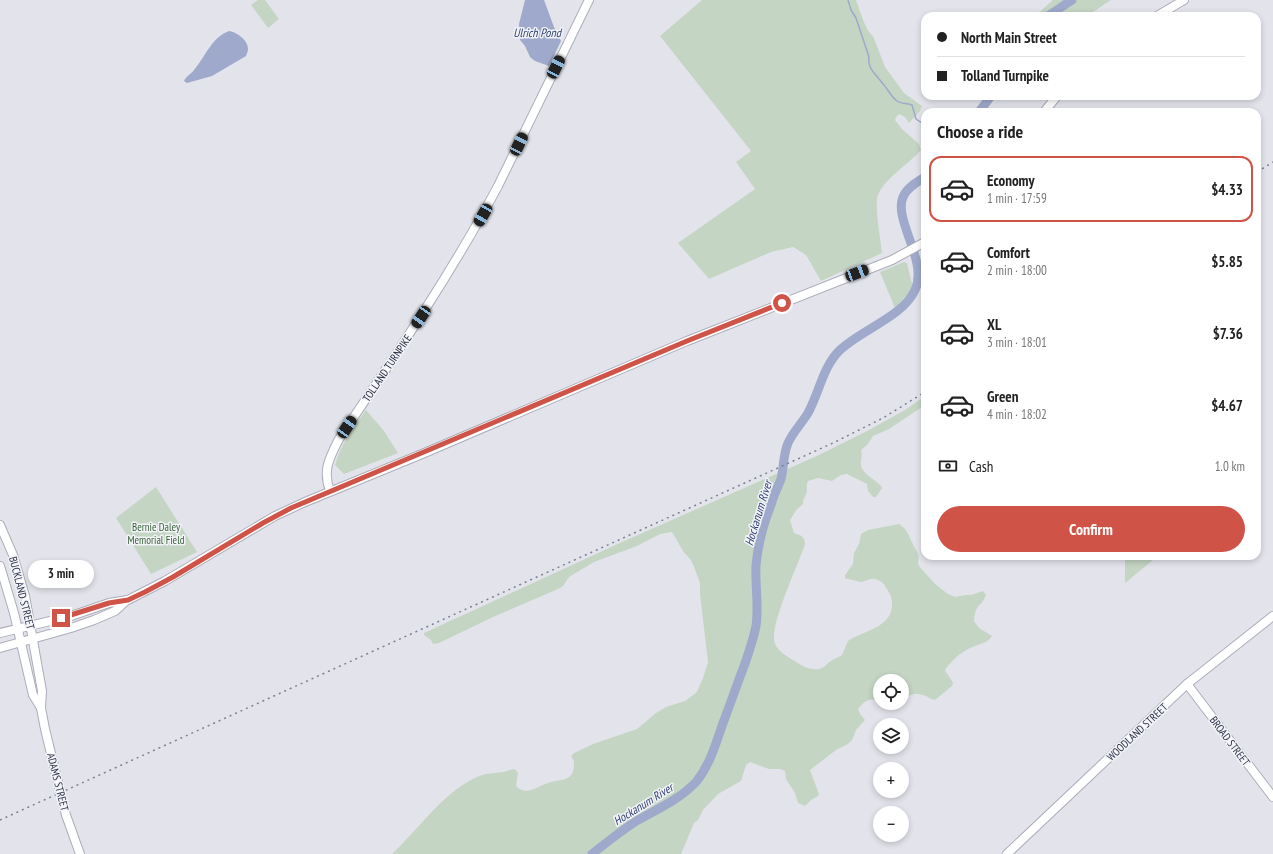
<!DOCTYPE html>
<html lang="en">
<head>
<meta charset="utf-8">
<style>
  body { margin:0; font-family:"PT Sans Narrow",sans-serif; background:#f6f6f6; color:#222; height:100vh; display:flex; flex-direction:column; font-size:15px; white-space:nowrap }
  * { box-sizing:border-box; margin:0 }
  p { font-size:13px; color:#767676 }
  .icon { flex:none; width:22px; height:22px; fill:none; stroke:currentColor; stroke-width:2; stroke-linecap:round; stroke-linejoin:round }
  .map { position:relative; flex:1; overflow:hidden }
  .details { position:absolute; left:921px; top:108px; width:340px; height:452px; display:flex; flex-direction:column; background:#fff; border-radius:12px; box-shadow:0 2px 6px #0003 }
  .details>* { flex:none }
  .hud { position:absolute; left:921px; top:12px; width:340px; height:88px; border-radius:12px; box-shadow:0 2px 6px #0003; display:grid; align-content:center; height:88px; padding:0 16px; background:#fff }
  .tools { position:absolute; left:873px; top:674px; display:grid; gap:8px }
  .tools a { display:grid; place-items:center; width:36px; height:36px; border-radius:50%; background:#fff; box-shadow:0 2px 6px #0003; font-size:20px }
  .end { position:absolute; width:18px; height:18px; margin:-9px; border:5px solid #d05348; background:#fff; box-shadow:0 0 0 2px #fff }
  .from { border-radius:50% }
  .bubble { position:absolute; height:28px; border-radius:14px; background:#fff; box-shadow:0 2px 6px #0003; font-size:13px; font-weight:800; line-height:28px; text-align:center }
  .car { position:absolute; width:12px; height:24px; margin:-12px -6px; border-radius:5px; box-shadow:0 0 3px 1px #0007; background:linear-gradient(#222 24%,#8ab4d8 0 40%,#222 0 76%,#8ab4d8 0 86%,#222 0) }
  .hud b { display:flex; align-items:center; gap:14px; height:38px; font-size:15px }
  .hud b+b { border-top:1px solid #e0e0e0 }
  .hud i { width:10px; height:10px; background:#222 }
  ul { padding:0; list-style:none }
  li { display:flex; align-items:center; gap:12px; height:66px; margin:0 8px 6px; padding:0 8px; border:2px solid transparent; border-radius:12px }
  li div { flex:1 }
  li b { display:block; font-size:15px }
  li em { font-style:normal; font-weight:800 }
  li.on { border-color:#d05348 }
  li>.icon { width:36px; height:36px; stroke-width:1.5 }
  h2 { padding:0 16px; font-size:18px; line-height:48px }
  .pay { display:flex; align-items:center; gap:10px; height:44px; padding:0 16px; font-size:15px }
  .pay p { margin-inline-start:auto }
  .cta { display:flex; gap:8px; margin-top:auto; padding:8px 16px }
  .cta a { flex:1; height:46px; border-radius:24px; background:#d05348; color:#fff; font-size:16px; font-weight:800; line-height:46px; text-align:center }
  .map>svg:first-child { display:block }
  .green { fill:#c4d5c4 }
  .water { fill:#9ea9cb }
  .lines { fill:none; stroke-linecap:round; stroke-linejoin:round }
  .stream { stroke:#9ea9cb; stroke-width:1.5 }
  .river { stroke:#9ea9cb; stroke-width:9 }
  .secondary-casing { stroke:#acadb9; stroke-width:10 }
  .secondary { stroke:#fff; stroke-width:8 }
  .rail { stroke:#7c7f95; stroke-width:1.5; stroke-dasharray:2 4; stroke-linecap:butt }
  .route { stroke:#d05348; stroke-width:5 }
  .labels { text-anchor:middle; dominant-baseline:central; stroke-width:3; stroke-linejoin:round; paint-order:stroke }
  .street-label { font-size:11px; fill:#2a2e44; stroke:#f3f4f8 }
  .park-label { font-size:11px; fill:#375f39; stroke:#f3f4f8 }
  .water-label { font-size:12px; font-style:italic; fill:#334278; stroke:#f3f4f8 }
</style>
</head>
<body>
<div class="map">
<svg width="1273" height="854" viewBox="0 0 1273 854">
  <rect width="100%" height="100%" fill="#e3e4eb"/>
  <!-- green -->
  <g class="green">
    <polygon points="258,0 265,0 279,19 268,28 251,5"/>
    <path d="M 702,0 L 856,0 C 860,10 865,30 873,36 L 885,67 L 904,93 L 922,106 L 920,111 L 909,123 L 905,117 L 899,114 L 896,117 L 895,120 L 902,129 L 919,144 L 921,150 C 908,165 887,176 878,195 C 874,205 881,241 882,253 L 821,281 L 806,255 L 793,247 L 771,252 L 709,279 L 678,243 L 755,189 L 736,162 L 751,151 L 660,36 Z"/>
    <polygon points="1053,0 1111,0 1087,16 1035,16"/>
    <polygon points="904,262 907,263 913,288 895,308 880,272"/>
    <path d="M 925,396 L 925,405 L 889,429 L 873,436 L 867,445 L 861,450 C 863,456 860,460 861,466 C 862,473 877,481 881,486 L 882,488 L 876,497 L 873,497 L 868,491 L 867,484 L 847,474 L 841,475 L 832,481 L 818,478 L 808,481 C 806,485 807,487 807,491 C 806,496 803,498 803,504 L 797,509 L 790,520 L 794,533 C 800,535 805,536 805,544 C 799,564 768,627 775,644 C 779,652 785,655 793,660 C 802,666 813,673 824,667 C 827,665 828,662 831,661 C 834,659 839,657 842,655 L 848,641 C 862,631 891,628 892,606 C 892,602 892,599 890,594 C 886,588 884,581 875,579 C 870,578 865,582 860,582 C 857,581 848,579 845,578 L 845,575 L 853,564 L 854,553 L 859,544 L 861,534 L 868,530 L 899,524 C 907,529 908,534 912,542 C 913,546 917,550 918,554 C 920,558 917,562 919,566 L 935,584 L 948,594 L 955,597 L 966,595 L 971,595 L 983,591 L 986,595 C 982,607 975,603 974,621 L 979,628 L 992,636 C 987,644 978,644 970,648 C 960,653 951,661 945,670 C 947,675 951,678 953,683 L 952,686 L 935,700 C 931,699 929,698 926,696 C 917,692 908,694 902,701 L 902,681 L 880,681 L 880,702 C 871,696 863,702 858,709 L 860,714 L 865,720 L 856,730 L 852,740 L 848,744 L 836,750 L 810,770 L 819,794 L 818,796 L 811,800 L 805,806 L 798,803 L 795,793 L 786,779 L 785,771 L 780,769 L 769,769 L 750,762 L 746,765 L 741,781 L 718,794 L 703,810 L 698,820 L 694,823 L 681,854 L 392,854 C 419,829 446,788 482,775 C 489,773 497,773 504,772 C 508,771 511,769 515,769 L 518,773 L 516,786 C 526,797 538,786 548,783 C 555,780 568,781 572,774 C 574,771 574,764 574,761 L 571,756 L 574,753 L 593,744 L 637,729 L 656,713 L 666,707 L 685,701 L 697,692 L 703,678 L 708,662 L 700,594 L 700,583 L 693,564 L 690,559 L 683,551 L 672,532 L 660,534 L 637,546 L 594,562 L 569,577 L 563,586 L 558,589 L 493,617 L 439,643 L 433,644 L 431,640 L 424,635 L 424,633 L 622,542 L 819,455 L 867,431 L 905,410 Z"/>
    <path d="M 366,410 L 384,431 L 398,453 L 344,474 L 335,465 C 341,444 353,427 366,410 Z"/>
    <polygon points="156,487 197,552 151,574 116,518"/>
    <polygon points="1125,556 1158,556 1125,583"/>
  </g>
  <!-- water -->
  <g class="water">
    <polygon points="525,0 544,0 554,27 561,41 549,66 535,61 530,57 525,46 520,40 519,24"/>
    <path d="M 229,31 C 237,32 249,41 248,50 C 248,51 246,56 246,56 L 212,76 L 187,83 L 184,81 C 186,76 191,74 194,70 C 206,56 211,38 229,31 Z"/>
  </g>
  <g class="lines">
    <!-- stream -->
    <path class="stream" d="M 848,0 L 851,10 L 856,18 L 869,57 C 867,69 877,75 883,84 C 888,89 891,97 897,101 C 901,104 908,103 912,105 L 916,119 L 925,125"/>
    <!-- river -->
    <g class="river">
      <polyline points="1048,16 1072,0"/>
      <polyline points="979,112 991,96"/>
      <path d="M 592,854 C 607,842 622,830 638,820 C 658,809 680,799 696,782 C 710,765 716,743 723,723 C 730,705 736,687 743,669 C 748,655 753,641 756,626 C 759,606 755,585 756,565 C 758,544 764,522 772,502 C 774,494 778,487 781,479 C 784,467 783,455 788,443 C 793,432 802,423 808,413 C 819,393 823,367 839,351 C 860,330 903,317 915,290 C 929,260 891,218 904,195 C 908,187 917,182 925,177"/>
    </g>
    <defs>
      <g id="secondary">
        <polyline points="1157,16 1184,0"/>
        <polyline points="1044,112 1057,96"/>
        <path d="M 330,491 C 322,470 330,457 339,439 C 395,356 451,274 498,186 L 589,0"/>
        <polyline points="0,525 13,555 25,596 42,691 41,708 45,729 66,815 80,854"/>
        <polyline points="0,566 14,613 33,695 41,708"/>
        <polyline points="0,633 71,616 109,603 128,600 165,581 275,516 305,502 422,454 687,341 892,260 925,242"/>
        <polyline points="0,648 71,628 94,620 115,611 127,600"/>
        <polyline points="1187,684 1273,797"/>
        <polyline points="1007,854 1187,684 1273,616"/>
      </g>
    </defs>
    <!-- secondary casing -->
    <use href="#secondary" class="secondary-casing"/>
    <!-- secondary -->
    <use href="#secondary" class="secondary"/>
    <!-- rail -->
    <g class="rail">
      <polyline points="1257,172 1273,162"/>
      <polyline points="0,820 833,443 883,418 925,392"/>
    </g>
  </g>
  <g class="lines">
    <!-- route -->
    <polyline class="route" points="61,618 109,603 128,600 145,592 173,577 263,523 291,508 687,341 782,303"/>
  </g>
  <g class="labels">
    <!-- street labels -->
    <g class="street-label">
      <text transform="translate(387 368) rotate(-56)">TOLLAND TURNPIKE</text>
      <text transform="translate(22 593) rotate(76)">BUCKLAND STREET</text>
      <text transform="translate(1137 732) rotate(-43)">WOODLAND STREET</text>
      <text transform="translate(1230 741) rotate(53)">BROAD STREET</text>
      <text transform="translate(58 782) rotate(76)">ADAMS STREET</text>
    </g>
    <!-- park labels -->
    <g class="park-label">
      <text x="156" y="527">Bernie Daley<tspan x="156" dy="13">Memorial Field</tspan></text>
    </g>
    <!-- water labels -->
    <g class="water-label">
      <text x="537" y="32">Ulrich Pond</text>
      <text transform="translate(758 513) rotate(-73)">Hockanum River</text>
      <text transform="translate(643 804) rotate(-32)">Hockanum River</text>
    </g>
  </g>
</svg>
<div class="tools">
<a><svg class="icon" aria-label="locate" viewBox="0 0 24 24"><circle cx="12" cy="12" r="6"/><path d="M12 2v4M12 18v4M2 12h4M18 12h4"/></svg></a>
<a><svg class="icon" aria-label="layers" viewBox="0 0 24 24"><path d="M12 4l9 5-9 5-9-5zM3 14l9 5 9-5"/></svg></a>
<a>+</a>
<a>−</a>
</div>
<i class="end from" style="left:782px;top:303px"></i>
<i class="end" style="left:61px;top:618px"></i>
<div class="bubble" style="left:28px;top:560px;width:66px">3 min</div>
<i class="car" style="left:556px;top:67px;rotate:26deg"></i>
<i class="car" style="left:519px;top:144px;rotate:26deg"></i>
<i class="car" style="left:483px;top:215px;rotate:210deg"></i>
<i class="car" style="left:857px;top:273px;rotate:69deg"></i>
<i class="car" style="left:421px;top:317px;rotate:214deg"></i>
<i class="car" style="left:347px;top:427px;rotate:34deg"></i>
<div class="hud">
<b><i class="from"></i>North Main Street</b>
<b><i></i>Tolland Turnpike</b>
</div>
<section class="details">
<h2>Choose a ride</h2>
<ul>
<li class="on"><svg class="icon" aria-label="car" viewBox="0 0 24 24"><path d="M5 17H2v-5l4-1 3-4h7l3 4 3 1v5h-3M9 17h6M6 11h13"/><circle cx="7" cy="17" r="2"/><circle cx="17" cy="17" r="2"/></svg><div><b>Economy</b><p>1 min · 17:59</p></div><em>$4.33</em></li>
<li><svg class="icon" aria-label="car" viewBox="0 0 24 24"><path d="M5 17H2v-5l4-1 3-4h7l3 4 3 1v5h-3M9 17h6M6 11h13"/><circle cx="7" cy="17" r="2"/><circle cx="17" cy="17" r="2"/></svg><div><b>Comfort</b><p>2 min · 18:00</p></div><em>$5.85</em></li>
<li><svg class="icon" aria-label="car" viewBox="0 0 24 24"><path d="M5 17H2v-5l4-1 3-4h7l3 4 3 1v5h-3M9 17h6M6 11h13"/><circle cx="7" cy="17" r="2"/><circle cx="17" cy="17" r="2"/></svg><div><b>XL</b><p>3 min · 18:01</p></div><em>$7.36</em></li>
<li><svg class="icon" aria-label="car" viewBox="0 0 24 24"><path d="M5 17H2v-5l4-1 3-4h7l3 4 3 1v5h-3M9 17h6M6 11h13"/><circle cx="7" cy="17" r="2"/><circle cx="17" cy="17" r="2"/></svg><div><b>Green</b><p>4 min · 18:02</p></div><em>$4.67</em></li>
</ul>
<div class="pay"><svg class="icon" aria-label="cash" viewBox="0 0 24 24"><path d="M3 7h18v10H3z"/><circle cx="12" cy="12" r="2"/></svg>Cash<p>1.0 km</p></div>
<div class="cta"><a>Confirm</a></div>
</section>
</div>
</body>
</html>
